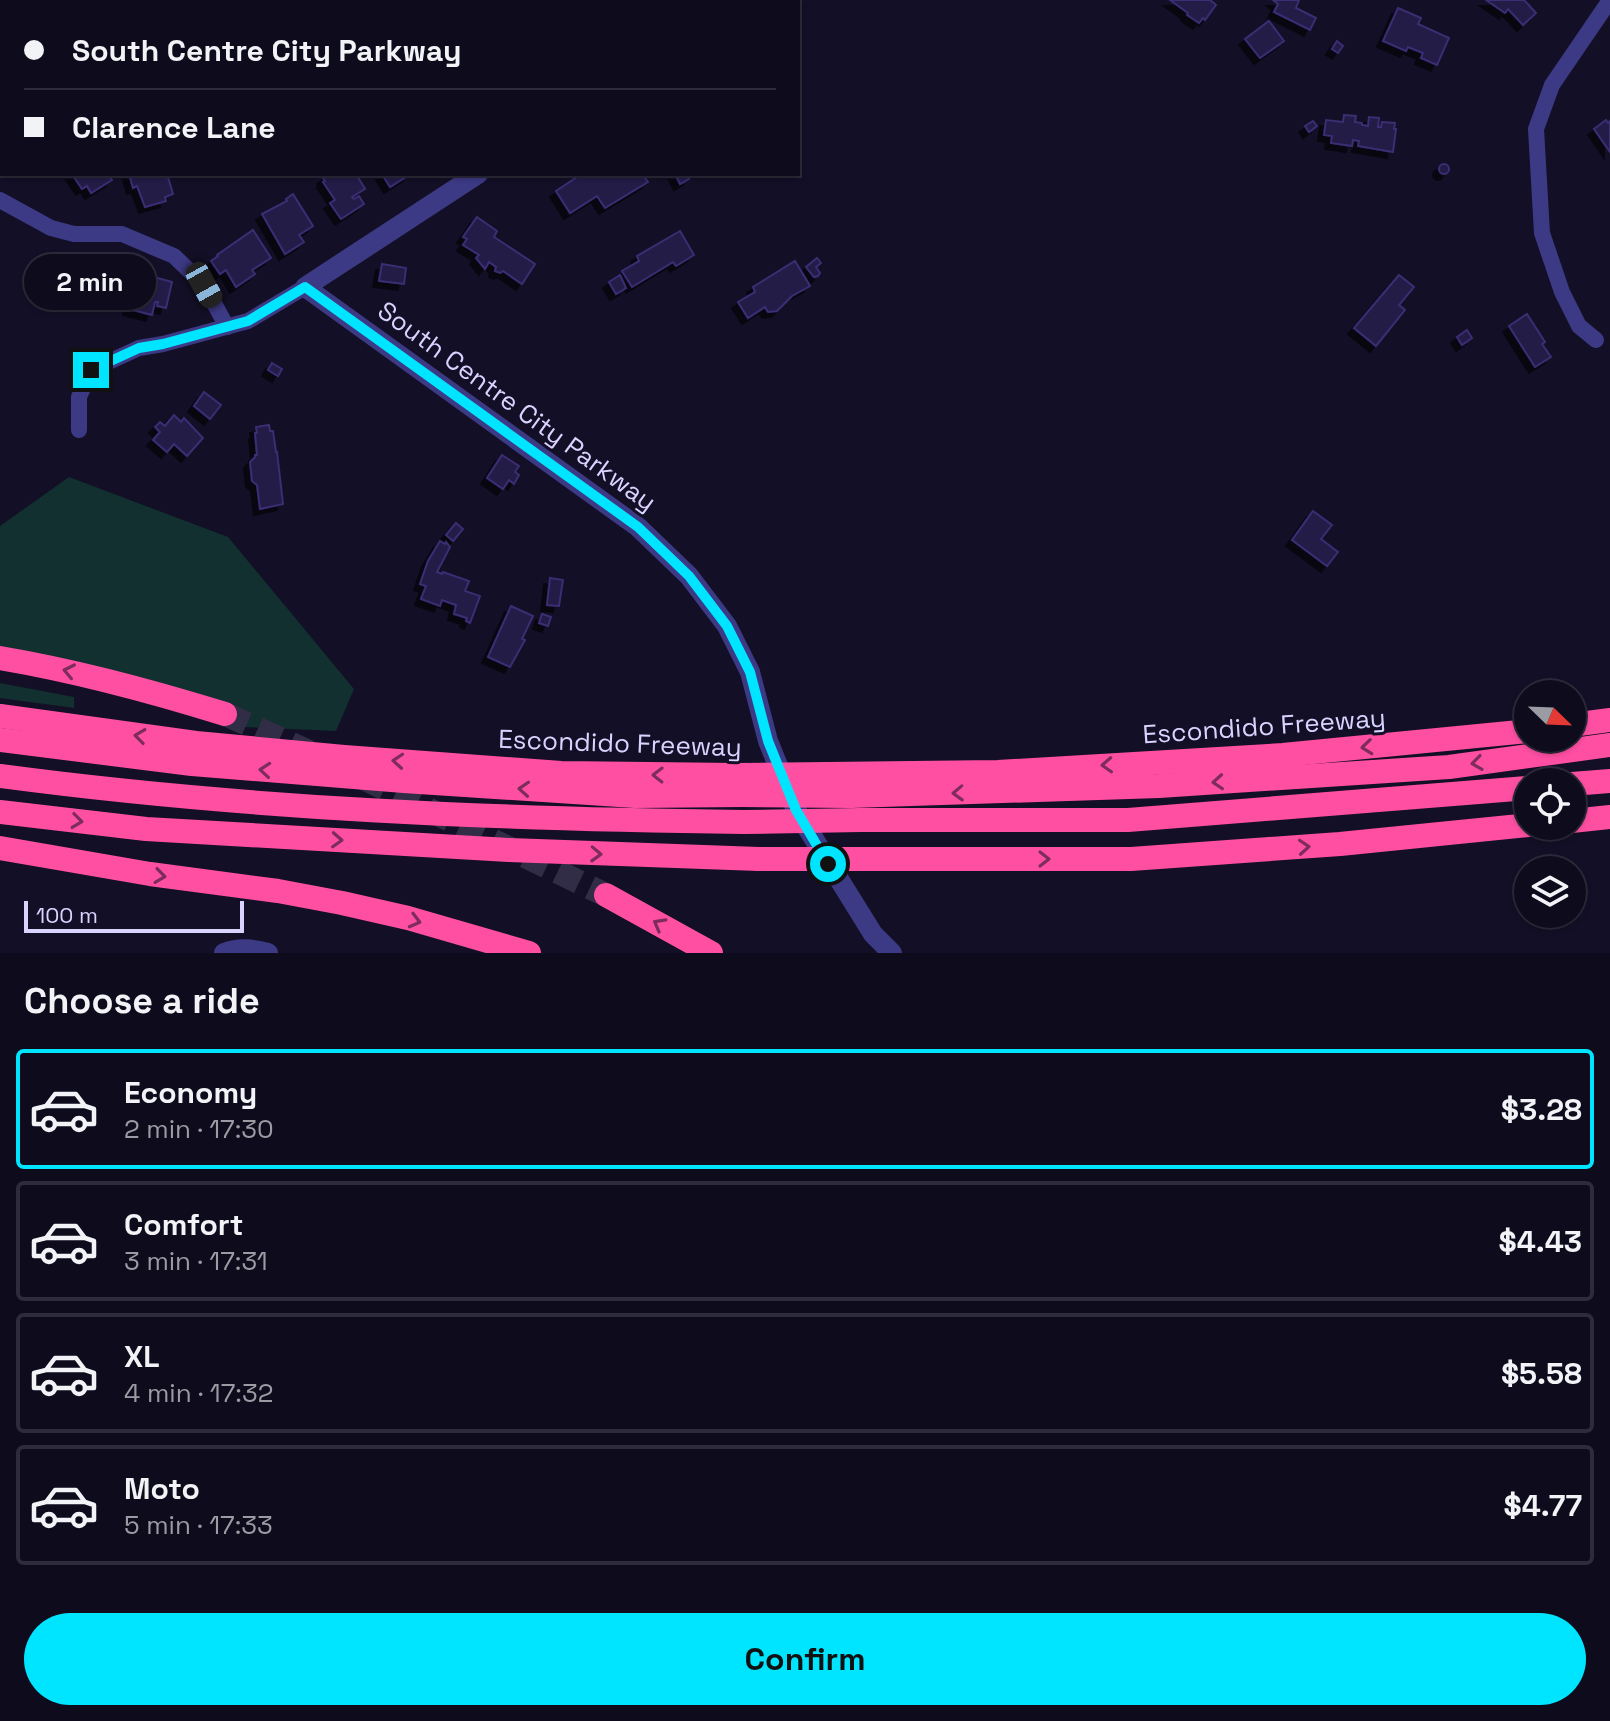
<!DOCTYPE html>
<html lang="en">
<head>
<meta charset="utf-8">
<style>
  body { margin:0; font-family:"Space Grotesk",sans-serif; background:#1c1929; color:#f1f3f6; height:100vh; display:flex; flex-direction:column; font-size:30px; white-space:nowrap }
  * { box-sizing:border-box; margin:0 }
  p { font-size:26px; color:#9b9ba3 }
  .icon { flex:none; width:44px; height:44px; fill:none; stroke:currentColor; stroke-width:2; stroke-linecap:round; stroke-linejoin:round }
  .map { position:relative; height:953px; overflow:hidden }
  .panel { display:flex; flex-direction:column; background:#0e0b1c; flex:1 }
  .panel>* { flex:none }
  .banner { position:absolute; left:0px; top:0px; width:800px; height:176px; box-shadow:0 2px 6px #0004,0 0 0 2px #2e2b3b; display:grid; align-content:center; height:176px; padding:0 24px; background:#0e0b1c }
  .needle { width:52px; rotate:113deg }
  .tools { position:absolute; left:1514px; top:680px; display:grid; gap:16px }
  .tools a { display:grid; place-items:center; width:72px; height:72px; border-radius:50%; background:#0e0b1c; box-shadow:0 2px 6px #0004,0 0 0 2px #2e2b3b; font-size:40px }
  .scale { position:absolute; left:24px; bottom:20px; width:220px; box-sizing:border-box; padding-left:8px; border:4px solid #d9d4ff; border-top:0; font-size:22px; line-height:28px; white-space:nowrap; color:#d9d4ff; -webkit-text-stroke:6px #130f26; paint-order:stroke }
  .end { position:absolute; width:36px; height:36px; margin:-18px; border:10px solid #00e5ff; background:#111; box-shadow:0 0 0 4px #111 }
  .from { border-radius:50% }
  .bubble { position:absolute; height:56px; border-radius:28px; background:#0e0b1c; box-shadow:0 2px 6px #0004,0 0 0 2px #2e2b3b; font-size:26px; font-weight:800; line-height:56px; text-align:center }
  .car { position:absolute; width:24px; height:48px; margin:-24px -12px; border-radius:10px; box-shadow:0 0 6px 2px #0007; background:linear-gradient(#222 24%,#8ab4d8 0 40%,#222 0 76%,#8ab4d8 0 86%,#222 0) }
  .banner b { display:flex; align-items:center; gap:28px; height:76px; font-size:30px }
  .banner b+b { border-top:2px solid #2e2b3b }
  .banner i { width:20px; height:20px; background:#f1f3f6 }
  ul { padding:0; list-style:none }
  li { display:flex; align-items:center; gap:24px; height:120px; margin:0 16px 12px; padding:0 8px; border:4px solid #2e2b3b; border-radius:8px }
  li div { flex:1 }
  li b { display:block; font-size:30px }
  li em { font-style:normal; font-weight:800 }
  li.active { border-color:#00e5ff }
  li>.icon { width:72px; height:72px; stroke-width:1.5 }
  h2 { padding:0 24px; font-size:36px; line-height:96px }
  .primary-button { display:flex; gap:16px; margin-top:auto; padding:16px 24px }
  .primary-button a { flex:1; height:92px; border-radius:48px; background:#00e5ff; color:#111; font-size:32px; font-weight:800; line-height:92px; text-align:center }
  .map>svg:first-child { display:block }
  .green { fill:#12302f }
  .building { fill:#241b47; stroke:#3b2d73; stroke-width:2; filter:url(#shadow) }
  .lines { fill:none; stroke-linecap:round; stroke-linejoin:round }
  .motorway-tunnel { stroke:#312d47; stroke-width:24; stroke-dasharray:24 12; stroke-linecap:butt }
  .minor { stroke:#3d3a85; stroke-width:16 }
  .tertiary { stroke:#3d3a85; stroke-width:20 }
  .motorway { stroke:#ff4fa3; stroke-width:24 }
  .motorway-bridge { stroke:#ff4fa3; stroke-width:24 }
  .oneway { stroke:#7d2c5e }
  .route { stroke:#00e5ff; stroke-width:10 }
  .labels { text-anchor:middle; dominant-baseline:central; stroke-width:6; stroke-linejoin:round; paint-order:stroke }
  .street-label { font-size:26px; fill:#d9d4ff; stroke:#130f26 }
</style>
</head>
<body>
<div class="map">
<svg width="1610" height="953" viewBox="0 0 1610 953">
  <defs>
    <filter id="shadow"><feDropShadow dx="-6" dy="6" stdDeviation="0" flood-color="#0009"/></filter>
  </defs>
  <rect width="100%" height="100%" fill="#130f26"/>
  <!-- green -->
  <g class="green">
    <polygon points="69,477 228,537 354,689 336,731 220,726 226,707 0,647 0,526"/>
    <polygon points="0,683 74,697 74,708 0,698"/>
  </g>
  <!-- building -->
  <g class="building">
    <polygon points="366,0 391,0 394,2 395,0 406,0 409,2 365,2"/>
    <polygon points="1170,0 1210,0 1216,5 1205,20 1203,18 1199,23 1187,15 1188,13"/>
    <polygon points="1273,0 1299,0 1296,8 1316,18 1310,30 1274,12 1278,4"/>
    <polygon points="1486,0 1524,0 1536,13 1523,25 1508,9 1505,13"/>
    <polygon points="1398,8 1421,18 1418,24 1449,38 1437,65 1421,58 1423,53 1408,47 1406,51 1383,41"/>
    <polygon points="1269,21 1284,41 1260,58 1245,39"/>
    <polygon points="1337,41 1343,46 1338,53 1332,49"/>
    <polygon points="1344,115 1356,116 1355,122 1362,123 1362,125 1368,126 1369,117 1379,118 1378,127 1381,127 1382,122 1395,123 1394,129 1396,129 1393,152 1358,146 1359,141 1353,140 1352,146 1331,143 1332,136 1324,135 1326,120 1343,122"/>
    <polygon points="1606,120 1608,123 1610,121 1610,152 1594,129"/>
    <polygon points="1313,121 1317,126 1309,132 1305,126"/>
    <circle cx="1444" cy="169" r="5"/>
    <polygon points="72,174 108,174 112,180 91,193 87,186 82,189"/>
    <polygon points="129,174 167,174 173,194 165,197 166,201 145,207 137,186 133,188"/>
    <polygon points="329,174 334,175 356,174 365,189 352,197 354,199 359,196 364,204 341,219 330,203 335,200 323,182 325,181 323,178"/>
    <polygon points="382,174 409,174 409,175 390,187"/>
    <polygon points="586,174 642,174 648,182 605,208 597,196 570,213 556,191 580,175 581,177"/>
    <polygon points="675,174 686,174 689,179 680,184"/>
    <polygon points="293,194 313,226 299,235 304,242 285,254 262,214 287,201 286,199"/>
    <polygon points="477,217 497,231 494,237 535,264 522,284 503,271 500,273 495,271 496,267 489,262 485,269 476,258 479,255 463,245 467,239 463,237"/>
    <polygon points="253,230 271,258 252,270 255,274 236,287 226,270 220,274 211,261 218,256 217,255"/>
    <polygon points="680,231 694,255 676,266 673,262 632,287 622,271 639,261 637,256"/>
    <polygon points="817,258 821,263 816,267 820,273 818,276 814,277 806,267"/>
    <polygon points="795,261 810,286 792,296 777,311 768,312 765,307 748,318 738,302 755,292 753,287"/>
    <polygon points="382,264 406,268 404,284 379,281"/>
    <polygon points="620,275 626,288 616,294 609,282"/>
    <polygon points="1399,275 1414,287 1399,305 1405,310 1376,346 1354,328"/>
    <polygon points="154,277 172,282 166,308 157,306 158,302 155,302 152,315 129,309 130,303 125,302 125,298 119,296 121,288 128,290 130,279 152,284"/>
    <polygon points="1527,314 1545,342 1542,344 1551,357 1535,367 1509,326"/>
    <polygon points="1467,330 1472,338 1462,345 1457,337"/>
    <polygon points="272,363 282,369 278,376 268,370"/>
    <polygon points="204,392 221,405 210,419 194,406"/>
    <polygon points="174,415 181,422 184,418 203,438 187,456 174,444 167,452 153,440 160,432 155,427 160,422 165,426"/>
    <polygon points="269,425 270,431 273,431 276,452 277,452 283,504 260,509 257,485 252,481 250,462 255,457 255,455 257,455 255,433 257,433 256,427"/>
    <polygon points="502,455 519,466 515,472 519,475 514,484 509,480 503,489 487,478"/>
    <polygon points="1313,511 1332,525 1321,539 1338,552 1327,566 1292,540"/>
    <polygon points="456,523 463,529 453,541 446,535"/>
    <polygon points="440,541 445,544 446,542 450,547 437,572 442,574 443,572 469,581 465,591 480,596 470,623 466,621 467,618 454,614 456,605 442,600 440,606 421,599 426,586 420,584 428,561"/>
    <polygon points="550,578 563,580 559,606 547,605"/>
    <polygon points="511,606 533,616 522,639 525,640 510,667 488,657"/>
    <polygon points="542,614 551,617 548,626 539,623"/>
  </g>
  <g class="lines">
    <!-- motorway-tunnel -->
    <g class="motorway-tunnel">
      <polyline points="225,714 309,752"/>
      <polyline points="363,778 606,895"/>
    </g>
    <!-- minor -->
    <g class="minor">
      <polyline points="199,0 204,2"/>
      <polyline points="0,200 51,228 74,234 122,234 174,256 204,285 227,327"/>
      <polyline points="1596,340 1579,326 1562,292 1542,233 1536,129 1552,85 1610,0"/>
      <polyline points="79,430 79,397 91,370 139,348 163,344 248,321 305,287"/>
    </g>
    <!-- tertiary -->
    <g class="tertiary">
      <polyline points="740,2 744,0"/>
      <polyline points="478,174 305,287 638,527 689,576 727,626 750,672 768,741 796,810 873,934 892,953"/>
      <path d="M 224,953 C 239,947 252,949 268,953"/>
    </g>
    <!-- motorway -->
    <g class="motorway">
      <path d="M 0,658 C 77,671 151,691 225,714"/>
      <polyline points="0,716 196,743 344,757 561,773 736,775"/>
      <polyline points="1572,725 1610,720"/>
      <polyline points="0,740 192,764 404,781 635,796 742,795"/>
      <polyline points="827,774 998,772 1283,755 1528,731"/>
      <path d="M 0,776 C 247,809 496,819 744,822"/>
      <polyline points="1572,784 1610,781"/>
      <polyline points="851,796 1159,786 1449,767 1610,745"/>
      <polyline points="0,812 146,829 509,850 759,859"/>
      <polyline points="861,820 1128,820 1528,788"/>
      <polyline points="1572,821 1610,817"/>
      <polyline points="0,848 150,874 278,891 342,903 408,918 529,953"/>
      <polyline points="882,859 1131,859 1340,844 1528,825"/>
      <polyline points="606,895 711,953"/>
    </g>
    <!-- motorway-bridge -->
    <g class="motorway-bridge">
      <polyline points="736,775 827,774"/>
      <polyline points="742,795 851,796"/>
      <polyline points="744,822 861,820"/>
      <polyline points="759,859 882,859"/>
    </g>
  </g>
  <!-- one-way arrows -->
  <defs><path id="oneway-chevron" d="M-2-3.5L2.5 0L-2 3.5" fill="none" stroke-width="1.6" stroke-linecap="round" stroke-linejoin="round" transform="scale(2)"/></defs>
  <g class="oneway">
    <use href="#oneway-chevron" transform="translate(69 671) rotate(-168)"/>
    <use href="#oneway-chevron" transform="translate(140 736) rotate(-173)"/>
    <use href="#oneway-chevron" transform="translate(1367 747) rotate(174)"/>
    <use href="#oneway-chevron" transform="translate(398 761) rotate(-176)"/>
    <use href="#oneway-chevron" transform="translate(1477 763) rotate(172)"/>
    <use href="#oneway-chevron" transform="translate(1107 765) rotate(177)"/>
    <use href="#oneway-chevron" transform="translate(265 770) rotate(-175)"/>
    <use href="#oneway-chevron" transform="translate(658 775) rotate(-179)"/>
    <use href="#oneway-chevron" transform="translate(1218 782) rotate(176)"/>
    <use href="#oneway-chevron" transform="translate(524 789) rotate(-176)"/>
    <use href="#oneway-chevron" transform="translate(958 793) rotate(178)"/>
    <use href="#oneway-chevron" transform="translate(77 821) rotate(7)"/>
    <use href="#oneway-chevron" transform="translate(337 840) rotate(3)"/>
    <use href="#oneway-chevron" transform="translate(1304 847) rotate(-4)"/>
    <use href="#oneway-chevron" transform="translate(596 854) rotate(2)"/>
    <use href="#oneway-chevron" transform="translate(1044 859)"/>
    <use href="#oneway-chevron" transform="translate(160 876) rotate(8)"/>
    <use href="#oneway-chevron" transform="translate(415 921) rotate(15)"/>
    <use href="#oneway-chevron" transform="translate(659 924) rotate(-151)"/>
  </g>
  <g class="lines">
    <!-- route -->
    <polyline class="route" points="91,370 139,348 163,344 248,321 305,287 638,527 689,576 727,626 750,672 768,741 796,810 828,864"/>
  </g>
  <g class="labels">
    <!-- street labels -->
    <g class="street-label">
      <text transform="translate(517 406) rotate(36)">South Centre City Parkway</text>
      <text transform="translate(1264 726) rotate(-4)">Escondido Freeway</text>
      <text transform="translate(620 743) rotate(2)">Escondido Freeway</text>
    </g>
  </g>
</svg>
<div class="tools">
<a><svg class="needle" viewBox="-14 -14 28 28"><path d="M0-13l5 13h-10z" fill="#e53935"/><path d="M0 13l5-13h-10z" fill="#9b9ba3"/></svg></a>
<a><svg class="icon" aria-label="locate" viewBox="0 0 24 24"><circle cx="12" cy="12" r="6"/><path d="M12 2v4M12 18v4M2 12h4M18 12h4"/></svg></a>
<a><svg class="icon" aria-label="layers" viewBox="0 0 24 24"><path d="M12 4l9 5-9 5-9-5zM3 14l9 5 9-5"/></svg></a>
</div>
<div class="scale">100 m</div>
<i class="end from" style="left:828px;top:864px"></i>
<i class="end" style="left:91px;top:370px"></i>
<div class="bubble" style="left:24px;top:254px;width:132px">2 min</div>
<i class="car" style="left:204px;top:285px;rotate:151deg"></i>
<div class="banner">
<b><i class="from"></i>South Centre City Parkway</b>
<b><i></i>Clarence Lane</b>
</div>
</div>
<section class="panel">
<h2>Choose a ride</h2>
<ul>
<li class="active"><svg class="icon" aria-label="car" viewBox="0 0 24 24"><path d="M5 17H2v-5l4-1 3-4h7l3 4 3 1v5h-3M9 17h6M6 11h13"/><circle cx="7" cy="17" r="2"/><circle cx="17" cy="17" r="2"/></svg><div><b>Economy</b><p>2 min · 17:30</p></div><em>$3.28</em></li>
<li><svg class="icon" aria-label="car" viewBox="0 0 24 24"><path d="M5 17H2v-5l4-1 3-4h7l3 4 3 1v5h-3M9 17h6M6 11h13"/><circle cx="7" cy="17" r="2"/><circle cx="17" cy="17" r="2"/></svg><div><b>Comfort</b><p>3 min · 17:31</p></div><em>$4.43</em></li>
<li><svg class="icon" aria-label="car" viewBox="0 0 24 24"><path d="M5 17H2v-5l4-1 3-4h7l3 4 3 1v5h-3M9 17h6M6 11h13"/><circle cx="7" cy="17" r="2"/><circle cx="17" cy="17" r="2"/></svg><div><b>XL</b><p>4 min · 17:32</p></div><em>$5.58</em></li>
<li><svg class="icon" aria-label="car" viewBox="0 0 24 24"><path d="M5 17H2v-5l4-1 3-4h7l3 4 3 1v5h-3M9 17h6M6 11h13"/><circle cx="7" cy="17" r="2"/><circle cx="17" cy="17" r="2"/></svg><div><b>Moto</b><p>5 min · 17:33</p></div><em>$4.77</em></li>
</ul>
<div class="primary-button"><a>Confirm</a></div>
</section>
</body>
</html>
